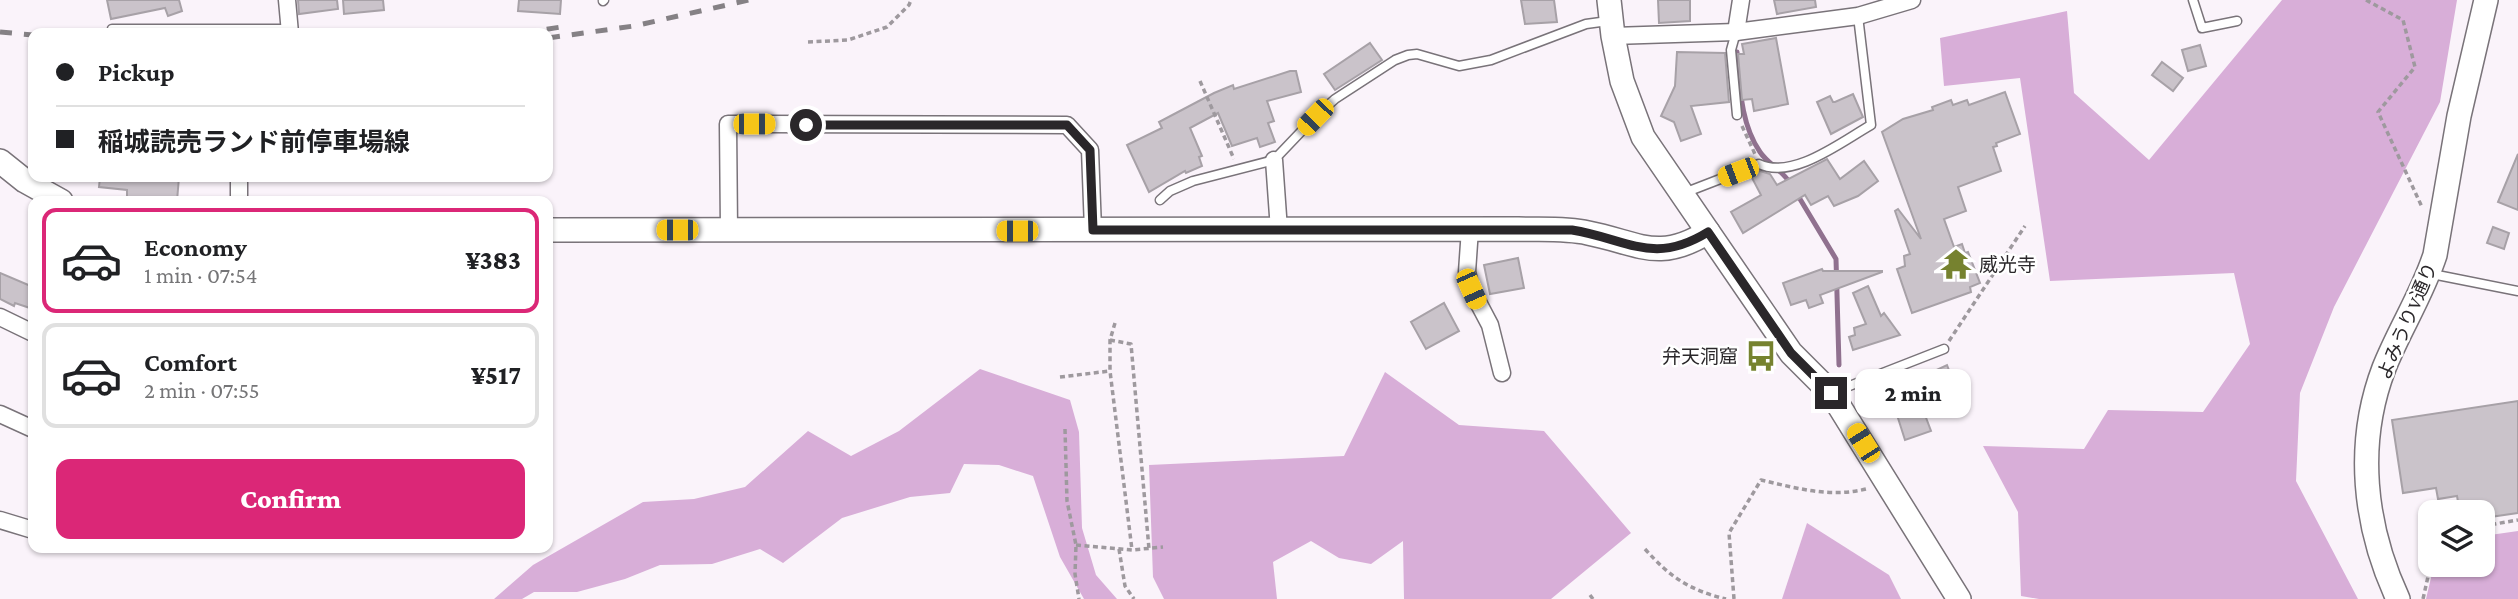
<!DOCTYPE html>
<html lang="en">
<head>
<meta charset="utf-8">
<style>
  body { margin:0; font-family:"Crimson Pro","Noto Sans JP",serif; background:#f6f6f6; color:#202124; height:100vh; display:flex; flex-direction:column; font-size:26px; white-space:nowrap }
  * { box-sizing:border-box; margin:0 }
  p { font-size:23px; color:#757577 }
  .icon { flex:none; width:38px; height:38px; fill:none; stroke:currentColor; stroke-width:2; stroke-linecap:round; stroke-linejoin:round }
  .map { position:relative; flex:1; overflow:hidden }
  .sheet { position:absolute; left:28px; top:196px; width:525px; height:357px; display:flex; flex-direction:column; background:#fff; border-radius:14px; box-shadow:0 2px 5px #0004 }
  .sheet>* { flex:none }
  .banner { position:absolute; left:28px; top:28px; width:525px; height:154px; border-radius:14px; box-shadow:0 2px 5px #0004; display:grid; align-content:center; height:154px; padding:0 28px; background:#fff }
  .buttons { position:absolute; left:2418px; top:500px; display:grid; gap:14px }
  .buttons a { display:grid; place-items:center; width:77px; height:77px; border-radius:14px; background:#fff; box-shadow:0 2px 5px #0004; font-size:35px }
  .end { position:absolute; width:32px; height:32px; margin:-16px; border:9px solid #2a272a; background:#fff; box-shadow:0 0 0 4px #fff }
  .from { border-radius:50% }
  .bubble { position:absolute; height:49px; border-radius:14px; background:#fff; box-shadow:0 2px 5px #0004; font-size:23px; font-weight:800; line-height:49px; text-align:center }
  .car { position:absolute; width:21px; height:42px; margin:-21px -10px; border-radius:9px; box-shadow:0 0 5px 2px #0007; background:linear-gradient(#f5c518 24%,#345 0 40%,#f5c518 0 76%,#345 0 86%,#f5c518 0) }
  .banner b { display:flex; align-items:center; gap:24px; height:66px; font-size:26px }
  .banner b+b { border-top:2px solid #e0e0e0 }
  .banner i { width:18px; height:18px; background:#202124 }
  ul { padding:12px 0 0; list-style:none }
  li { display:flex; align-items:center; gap:21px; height:105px; margin:0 14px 10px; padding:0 14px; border:4px solid #e0e0e0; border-radius:14px }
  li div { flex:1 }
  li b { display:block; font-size:26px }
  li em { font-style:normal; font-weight:800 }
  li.active { border-color:#db2777 }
  li>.icon { width:63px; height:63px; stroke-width:1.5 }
  .primary-button { display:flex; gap:14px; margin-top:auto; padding:14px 28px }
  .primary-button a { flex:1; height:80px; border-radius:14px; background:#db2777; color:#fff; font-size:28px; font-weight:800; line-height:80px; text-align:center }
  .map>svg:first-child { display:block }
  .forest { fill:#d8aed8 }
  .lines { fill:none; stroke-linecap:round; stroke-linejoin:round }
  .stream { stroke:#90718f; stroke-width:5 }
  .building { fill:#cac3ca; stroke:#a7a1a7; stroke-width:2 }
  .lane-casing { stroke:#797379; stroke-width:11 }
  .street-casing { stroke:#797379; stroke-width:19 }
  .secondary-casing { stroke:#797379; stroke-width:26 }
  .path { stroke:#9e999e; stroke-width:3.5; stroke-dasharray:5 3.5; stroke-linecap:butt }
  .lane { stroke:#fff; stroke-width:8 }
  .street { stroke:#fff; stroke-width:16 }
  .secondary { stroke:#fff; stroke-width:23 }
  .rail { stroke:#858185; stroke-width:5; stroke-dasharray:12 12; stroke-linecap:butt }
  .route { stroke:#2a272a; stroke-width:9 }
  .labels { text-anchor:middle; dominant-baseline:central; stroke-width:5; stroke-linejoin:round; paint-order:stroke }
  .poi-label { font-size:19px; fill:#2a272a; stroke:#fff; text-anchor:start }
  .street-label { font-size:19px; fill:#2a272a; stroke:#fff }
</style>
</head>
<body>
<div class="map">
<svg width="2518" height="599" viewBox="0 0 2518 599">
  <rect width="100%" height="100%" fill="#faf3fa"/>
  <!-- forest -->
  <g class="forest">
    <polygon points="2282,0 2457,0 2440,102 2334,307 2300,393 2296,481 2358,599 2039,599 2021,596 2018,512 1983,446 2084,449 2108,410 2203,412 2250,344 2234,273 2050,281 2020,78 1944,86 1940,38 2067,11 2074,93 2149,160"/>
    <polygon points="980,369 1070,400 1079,432 1082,528 1096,575 1117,599 1084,599 1060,557 1033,476 999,465 964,464 950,493 910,497 842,518 783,563 760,549 712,564 660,565 625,579 577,592 534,592 522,599 494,599 533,565 643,502 694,499 745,487 808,431 851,456 899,431"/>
    <polygon points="1385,372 1459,425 1544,431 1631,533 1551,599 1404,599 1403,541 1371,564 1339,558 1311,541 1273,562 1277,599 1164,599 1153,577 1149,465 1344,456"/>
    <polygon points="1807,523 1889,575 1901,599 1782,599"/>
    <polygon points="2518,531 2518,599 2426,599 2434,565 2483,565 2483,536"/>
  </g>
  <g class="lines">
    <!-- stream -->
    <g class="stream">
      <path d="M 1737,52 C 1740,85 1740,123 1760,152 C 1768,164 1782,170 1790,183"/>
      <polyline points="1797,194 1836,259 1839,365"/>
    </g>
  </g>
  <!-- building -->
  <g class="building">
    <polygon points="107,0 179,0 182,11 168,16 165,8 111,19"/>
    <polygon points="298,0 337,0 338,9 299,14"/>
    <polygon points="343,0 383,0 384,10 344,14"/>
    <polygon points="519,0 561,0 560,14 518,11"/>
    <polygon points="1521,0 1554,0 1557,22 1525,24"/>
    <polygon points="1658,0 1690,0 1690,21 1659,23"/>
    <polygon points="1774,0 1815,0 1816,7 1777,14"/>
    <polygon points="1776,38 1788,104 1754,111 1752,99 1742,100 1738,54 1744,54 1742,44"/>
    <polygon points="1370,43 1382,60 1335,90 1324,74"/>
    <polygon points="2200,45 2206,66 2188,71 2182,50"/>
    <polygon points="1677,52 1725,53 1729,102 1691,106 1701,134 1681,141 1674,122 1661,116 1675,86"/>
    <polygon points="2162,62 2183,78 2173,91 2152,75"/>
    <polygon points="1290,71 1296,71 1301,92 1267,101 1274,121 1268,123 1275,142 1260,147 1257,138 1232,146 1218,113 1190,128 1202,156 1199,157 1202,166 1186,173 1185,171 1149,192 1127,145 1162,128 1159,122 1214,93 1233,85 1234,89"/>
    <polygon points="2005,92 2020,134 1996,143 1997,146 1993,147 2001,171 1958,187 1966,211 1944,219 1954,247 1962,244 1965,253 1968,252 1980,283 1970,287 1971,292 1912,313 1897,269 1905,266 1904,256 1910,254 1895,211 1898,209 1921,239 1882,132 1903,119 1933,110 1932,107 1951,100 1953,105 1967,100 1969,105"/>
    <polygon points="1853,94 1863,117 1831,134 1817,102 1830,96 1833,102 1835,102"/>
    <polygon points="2518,154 2518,210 2498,202"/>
    <polygon points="1827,159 1840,179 1864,161 1878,181 1858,196 1834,206 1828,196 1811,205 1805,195 1743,233 1731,212 1761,195 1751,176 1760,171 1770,174 1777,185"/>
    <polygon points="100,177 179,177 177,201 127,197 127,190 99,187"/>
    <polygon points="2493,227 2509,233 2504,249 2487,243"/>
    <polygon points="1518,258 1524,288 1490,294 1484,265"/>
    <polygon points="1822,269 1823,271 1882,271 1882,272 1820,295 1823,303 1809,308 1806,300 1791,305 1783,283"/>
    <polygon points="0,273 33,287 33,309 15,303 14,306 0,299"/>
    <polygon points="1868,286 1881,316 1884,313 1900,335 1853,350 1849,337 1855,335 1854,328 1866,324 1853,293"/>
    <polygon points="1444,303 1459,331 1426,349 1411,322"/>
    <polygon points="1947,365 1958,394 1941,401 1932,372"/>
    <polygon points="2518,401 2518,513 2483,518 2483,513 2460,513 2457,496 2438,499 2436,488 2403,493 2392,420"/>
    <polygon points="1922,407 1931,431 1905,440 1897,415"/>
  </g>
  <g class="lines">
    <defs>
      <g id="lane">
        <polyline points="2193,0 2202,28 2237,21"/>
        <polyline points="603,1 604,0"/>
        <polyline points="112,29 289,29"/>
        <polyline points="1736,32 1731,50 1737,115"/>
        <path d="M 1684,193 L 1759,164 C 1793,180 1841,142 1871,125 L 1858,16"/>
        <polyline points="1160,200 1170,191 1193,181 1274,160 1315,117 1335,99 1395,60 1408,55 1417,54 1459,66 1491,60 1586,24 1608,21"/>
        <polyline points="2432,274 2518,291"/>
        <polyline points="1834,392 1944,349"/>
      </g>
      <g id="street">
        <polyline points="287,0 290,33"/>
        <polyline points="1736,32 1741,0"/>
        <polyline points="1613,36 1736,32 1858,16 1912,0"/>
        <polyline points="1274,160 1279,230"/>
        <polyline points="239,201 239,177"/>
        <polyline points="1470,229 1467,272 1471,289 1490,325 1502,373"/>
        <polyline points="729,230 728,124 1067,125 1090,150 1093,230"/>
        <polyline points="0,317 33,333"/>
        <polyline points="0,414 33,429"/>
        <polyline points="0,520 33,530"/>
      </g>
      <g id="secondary">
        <polyline points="1609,0 1613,36 1622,81 1643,137 1791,353 1831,393 1959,599"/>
        <polyline points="0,161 25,181 61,201"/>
        <path d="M 548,230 L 1518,229 C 1541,230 1565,228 1588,233 C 1639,243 1658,263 1708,232"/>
        <path d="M 2398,599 C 2364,526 2355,444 2384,368 C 2399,330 2422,295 2435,255 L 2459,116 L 2486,0"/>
      </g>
    </defs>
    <!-- lane casing -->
    <use href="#lane" class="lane-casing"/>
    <!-- street casing -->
    <use href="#street" class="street-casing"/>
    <!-- secondary casing -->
    <use href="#secondary" class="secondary-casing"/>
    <!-- path -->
    <g class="path">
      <polyline points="2366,0 2403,20 2415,67 2378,112 2422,207"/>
      <polyline points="808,42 848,40 887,27 909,5 911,0"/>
      <polyline points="1200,81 1234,159"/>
      <polyline points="1742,126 1755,154"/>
      <polyline points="1115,323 1110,340 1110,371 1132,550"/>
      <polyline points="1110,340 1131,344 1149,549"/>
      <polyline points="1949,341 2025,226"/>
      <polyline points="1060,377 1110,371"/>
      <polyline points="1065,429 1067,501 1076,545 1075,574 1079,599"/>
      <polyline points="2483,526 2518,520"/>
      <polyline points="1076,545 1132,550 1163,547"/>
      <polyline points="1119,549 1125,586 1134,599"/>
      <path d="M 1645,549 C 1670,577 1689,590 1726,599"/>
      <polyline points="1590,595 1593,599"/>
      <path d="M 1734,599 L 1729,533 L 1761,480 C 1796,488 1830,498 1866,489"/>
      <polyline points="2423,599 2431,563"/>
    </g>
    <!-- lane -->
    <use href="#lane" class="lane"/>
    <!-- street -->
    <use href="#street" class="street"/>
    <!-- secondary -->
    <use href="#secondary" class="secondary"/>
    <!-- rail -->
    <g class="rail">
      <polyline points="0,32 33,35"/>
      <polyline points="523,33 561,27"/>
      <polyline points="548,38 634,26 749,0"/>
    </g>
  </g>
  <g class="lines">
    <!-- route -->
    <path class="route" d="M 806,125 L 1067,125 L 1090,150 L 1093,230 L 1572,230 C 1628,239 1653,266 1708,232 L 1791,353 L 1831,393"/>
  </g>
  <!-- icons -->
  <defs>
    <symbol id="temple-bare" viewBox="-9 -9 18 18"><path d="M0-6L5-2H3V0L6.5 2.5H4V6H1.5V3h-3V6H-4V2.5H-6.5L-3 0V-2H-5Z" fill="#76822f" stroke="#fff" stroke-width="2.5" paint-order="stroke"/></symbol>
    <symbol id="bus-bare" viewBox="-9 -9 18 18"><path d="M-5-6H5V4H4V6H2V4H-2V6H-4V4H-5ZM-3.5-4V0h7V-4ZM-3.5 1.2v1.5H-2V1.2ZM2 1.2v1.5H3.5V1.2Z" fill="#76822f" stroke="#fff" stroke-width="2.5" paint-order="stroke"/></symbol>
  </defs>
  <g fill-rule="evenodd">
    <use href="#temple-bare" x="1934" y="242" width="44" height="44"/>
    <use href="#bus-bare" x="1739" y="334" width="44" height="44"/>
  </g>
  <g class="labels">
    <!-- poi labels -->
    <g class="poi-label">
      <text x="1979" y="264">威光寺</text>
      <text x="1738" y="356" text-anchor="end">弁天洞窟</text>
    </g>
    <!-- street labels -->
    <g class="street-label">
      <text transform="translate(2407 321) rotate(-67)">よみうりV通り</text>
    </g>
  </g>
</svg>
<div class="buttons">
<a><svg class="icon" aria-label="layers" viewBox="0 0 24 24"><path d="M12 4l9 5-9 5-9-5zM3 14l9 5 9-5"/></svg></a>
</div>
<i class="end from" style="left:806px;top:125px"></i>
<i class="end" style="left:1831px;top:393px"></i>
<div class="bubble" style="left:1855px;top:369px;width:116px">2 min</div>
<i class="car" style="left:1315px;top:117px;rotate:224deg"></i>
<i class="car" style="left:754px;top:124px;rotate:90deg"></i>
<i class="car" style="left:1738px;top:172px;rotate:249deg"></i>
<i class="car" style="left:677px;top:230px;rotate:270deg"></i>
<i class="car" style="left:1017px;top:231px;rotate:270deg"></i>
<i class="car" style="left:1471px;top:289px;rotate:156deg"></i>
<i class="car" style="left:1863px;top:443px;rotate:328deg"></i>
<div class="banner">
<b><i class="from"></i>Pickup</b>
<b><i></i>稲城読売ランド前停車場線</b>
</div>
<section class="sheet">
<ul>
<li class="active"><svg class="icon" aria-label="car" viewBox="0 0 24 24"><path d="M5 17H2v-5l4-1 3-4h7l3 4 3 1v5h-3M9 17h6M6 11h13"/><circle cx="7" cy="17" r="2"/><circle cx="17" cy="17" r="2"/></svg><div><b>Economy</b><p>1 min · 07:54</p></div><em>¥383</em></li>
<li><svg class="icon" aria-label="car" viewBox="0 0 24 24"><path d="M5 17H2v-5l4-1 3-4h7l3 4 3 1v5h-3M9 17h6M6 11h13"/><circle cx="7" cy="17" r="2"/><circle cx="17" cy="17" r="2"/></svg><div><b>Comfort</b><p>2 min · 07:55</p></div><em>¥517</em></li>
</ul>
<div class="primary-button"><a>Confirm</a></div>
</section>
</div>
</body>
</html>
